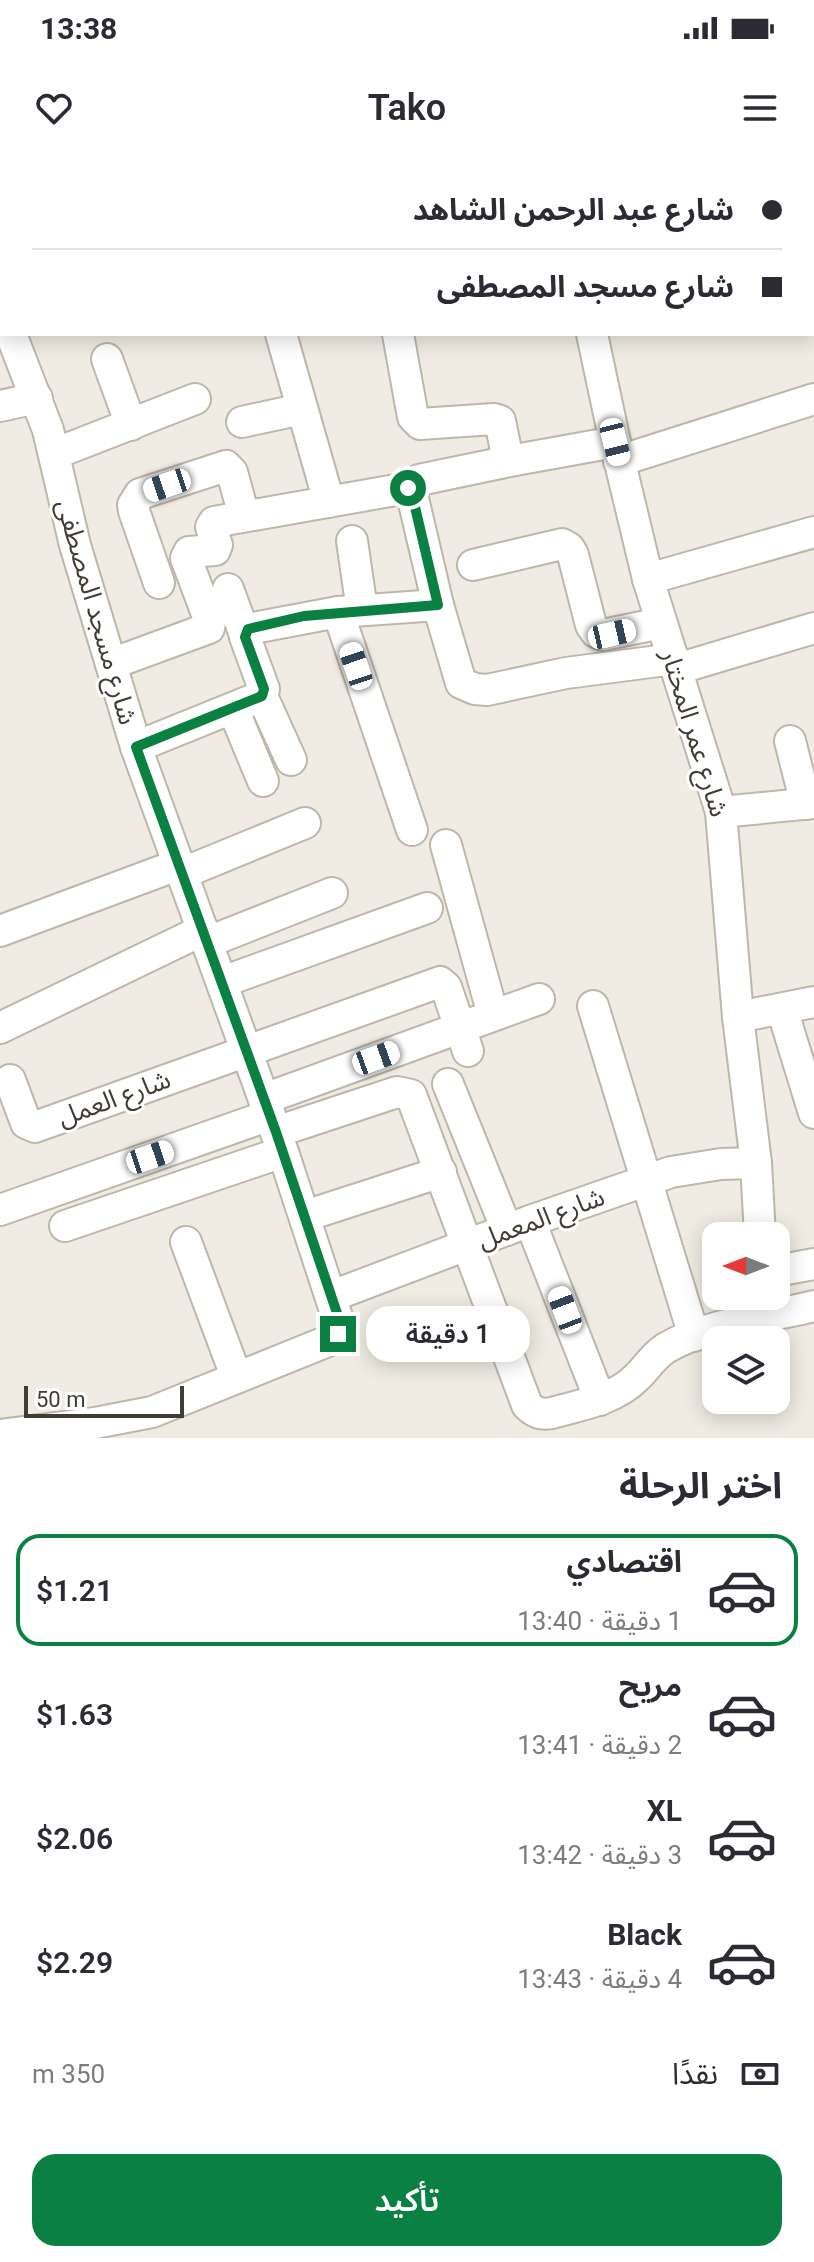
<!DOCTYPE html>
<html lang="ar">
<head>
<meta charset="utf-8">
<style>
  body { margin:0; font-family:Roboto,"Noto Sans Arabic",sans-serif; background:#f2f2f3; color:#2b2b33; direction:rtl; height:100vh; display:flex; flex-direction:column; font-size:30px; white-space:nowrap }
  * { box-sizing:border-box; margin:0 }
  p { font-size:26px; color:#7c7c81 }
  .icon { flex:none; width:44px; height:44px; fill:none; stroke:currentColor; stroke-width:2; stroke-linecap:round; stroke-linejoin:round }
  .map { position:relative; height:1278px; overflow:hidden; direction:ltr }
  .panel { display:flex; flex-direction:column; background:#fff; flex:1 }
  .panel>* { flex:none }
  .top-card { position:absolute; left:0px; top:0px; width:814px; height:176px; box-shadow:0 4px 20px #0003; direction:rtl; display:grid; align-content:center; height:176px; padding:0 32px; background:#fff }
  .needle { width:52px; rotate:270deg }
  .buttons { position:absolute; left:702px; top:1062px; display:grid; gap:16px }
  .buttons a { display:grid; place-items:center; width:88px; height:88px; border-radius:16px; background:#fff; box-shadow:0 4px 20px #0003; font-size:40px }
  .scale { position:absolute; left:24px; bottom:20px; width:160px; box-sizing:border-box; padding-left:8px; border:4px solid #413c34; border-top:0; font-size:22px; line-height:28px; white-space:nowrap; color:#413c34; -webkit-text-stroke:6px #fff; paint-order:stroke }
  .end { position:absolute; width:36px; height:36px; margin:-18px; border:10px solid #0b8043; background:#fff; box-shadow:0 0 0 4px #fff }
  .from { border-radius:50% }
  .bubble { position:absolute; height:56px; border-radius:24px; background:#fff; box-shadow:0 4px 20px #0003; font-size:26px; font-weight:600; line-height:56px; text-align:center; direction:rtl }
  .car { position:absolute; width:24px; height:48px; margin:-24px -12px; border-radius:10px; box-shadow:0 0 6px 2px #0007; background:linear-gradient(#fff 24%,#345 0 40%,#fff 0 76%,#345 0 86%,#fff 0) }
  .top-card b { display:flex; align-items:center; gap:28px; height:76px; font-size:30px }
  .top-card b+b { border-top:2px solid #e1e1e2 }
  .top-card i { width:20px; height:20px; background:#2b2b33 }
  ul { padding:0; list-style:none }
  li { display:flex; align-items:center; gap:24px; height:112px; margin:0 16px 12px; padding:0 16px; border:4px solid transparent; border-radius:24px }
  li div { flex:1 }
  li b { display:block; font-size:30px }
  li em { font-style:normal; font-weight:600 }
  li.active { border-color:#0b8043 }
  li>.icon { width:72px; height:72px; stroke-width:1.5 }
  h2 { padding:0 32px; font-size:36px; line-height:96px }
  .pay { display:flex; align-items:center; gap:20px; height:88px; padding:0 32px; font-size:30px }
  .pay p { margin-inline-start:auto }
  .cta { display:flex; gap:16px; margin-top:auto; padding:16px 32px }
  .cta a { flex:1; height:92px; border-radius:24px; background:#0b8043; color:#fff; font-size:32px; font-weight:600; line-height:92px; text-align:center }
  .status { display:flex; justify-content:space-between; align-items:center; height:56px; padding:0 40px; background:#fff; direction:ltr }
  .status svg { height:22px; fill:currentColor }
  header { display:flex; justify-content:space-between; align-items:center; height:104px; padding:0 32px; background:#fff; font-size:36px; font-weight:600 }
  .map>svg:first-child { display:block }
  .lines { fill:none; stroke-linecap:round; stroke-linejoin:round }
  .minor-casing { stroke:#bdb7aa; stroke-width:34 }
  .minor { stroke:#fff; stroke-width:30 }
  .route { stroke:#0b8043; stroke-width:10 }
  .labels { text-anchor:middle; dominant-baseline:central; stroke-width:6; stroke-linejoin:round; paint-order:stroke }
  .street-label { font-size:26px; fill:#413c34; stroke:#fff }
</style>
</head>
<body>
<div class="status"><b>13:38</b><svg viewBox="0 0 49 12"><path d="M0 12V9h3v3zM5 12V6h3v6zM10 12V3h3v9zM15 12V0h3v12zM26 1h20v11H26zM47 4h2v5h-2z"/></svg></div>
<header><svg class="icon" aria-label="menu" viewBox="0 0 24 24"><path d="M4 6h16M4 12h16M4 18h16"/></svg>Tako<svg class="icon" aria-label="heart" viewBox="0 0 24 24"><path d="M12 20l-8-8c-3-5 5-10 8-4 3-6 11-1 8 4z"/></svg></header>
<div class="map">
<svg width="814" height="1278" viewBox="0 0 814 1278">
  <rect width="100%" height="100%" fill="#f0ece3"/>
  <g class="lines">
    <defs>
      <g id="minor">
        <polyline points="52,0 53,2"/>
        <polyline points="131,0 132,2"/>
        <polyline points="303,0 303,2"/>
        <polyline points="328,0 329,2"/>
        <polyline points="577,0 577,2"/>
        <polyline points="747,2 757,0"/>
        <polyline points="0,28 2,27"/>
        <polyline points="0,105 2,105"/>
        <polyline points="0,150 2,155"/>
        <polyline points="281,174 329,342"/>
        <polyline points="398,174 413,257 420,264 494,259 500,261 507,295 515,300 615,282"/>
        <polyline points="592,174 615,282 648,419 721,652 738,857 756,1003 760,1076"/>
        <polyline points="107,199 131,265"/>
        <polyline points="0,246 37,238"/>
        <polyline points="242,262 302,249"/>
        <polyline points="54,294 195,239"/>
        <polyline points="619,301 814,239"/>
        <polyline points="410,329 419,320 515,300"/>
        <polyline points="352,381 362,450"/>
        <polyline points="473,405 562,384 569,388 573,395 591,465 596,472 603,475 661,463"/>
        <polyline points="648,419 814,372"/>
        <polyline points="159,423 134,351 133,345 140,334 226,306 232,312 244,356"/>
        <polyline points="228,429 245,475"/>
        <polyline points="338,452 412,670"/>
        <polyline points="111,504 209,468 210,462 186,398 189,392 215,390 217,385 211,367 214,362 407,328 411,330 438,445 461,523 475,529 487,530 566,513 674,499"/>
        <polyline points="677,509 814,468"/>
        <polyline points="262,536 291,600"/>
        <polyline points="233,549 263,621"/>
        <polyline points="790,581 806,644"/>
        <polyline points="136,587 262,536 264,529 245,477 248,469 338,452 438,445"/>
        <polyline points="721,652 814,643"/>
        <polyline points="446,685 493,855"/>
        <polyline points="183,713 305,663"/>
        <polyline points="0,771 180,704"/>
        <polyline points="208,782 332,733"/>
        <polyline points="222,822 427,748"/>
        <polyline points="593,846 694,1176"/>
        <polyline points="782,849 814,953"/>
        <polyline points="738,857 814,842"/>
        <polyline points="0,868 203,770"/>
        <polyline points="10,920 26,963 35,967 440,822 446,827 468,891"/>
        <polyline points="448,924 507,1070"/>
        <polyline points="264,939 539,839"/>
        <path d="M 276,972 L 397,932 L 411,935 L 527,1245 C 535,1253 541,1255 552,1253 C 580,1245 614,1240 636,1218 C 647,1208 653,1196 666,1188 C 706,1164 769,1157 814,1146"/>
        <polyline points="0,1050 270,955"/>
        <polyline points="305,1056 441,1012"/>
        <polyline points="530,1061 600,1240"/>
        <polyline points="65,1066 283,992"/>
        <polyline points="186,1082 236,1216"/>
        <polyline points="776,1111 814,1104"/>
        <polyline points="332,1136 530,1061 671,1012 721,1004 756,1003"/>
        <polyline points="0,1275 95,1263 152,1252 333,1179 341,1169 283,992 136,587 75,385 48,270 11,174"/>
      </g>
    </defs>
    <!-- minor casing -->
    <use href="#minor" class="minor-casing"/>
    <!-- minor -->
    <use href="#minor" class="minor"/>
  </g>
  <g class="lines">
    <!-- route -->
    <polyline class="route" points="338,1174 340,1162 276,972 136,587 262,536 264,529 245,477 248,469 304,456 438,445 411,330 408,328"/>
  </g>
  <g class="labels">
    <!-- street labels -->
    <g class="street-label">
      <text transform="translate(97 452) rotate(74)">شارع مسجد المصطفى</text>
      <text transform="translate(695 573) rotate(73)">شارع عمر المختار</text>
      <text transform="translate(114 938) rotate(-20)">شارع العمل</text>
      <text transform="translate(541 1058) rotate(-20)">شارع المعمل</text>
    </g>
  </g>
</svg>
<div class="buttons">
<a><svg class="needle" viewBox="-14 -14 28 28"><path d="M0-13l5 13h-10z" fill="#e53935"/><path d="M0 13l5-13h-10z" fill="#7c7c81"/></svg></a>
<a><svg class="icon" aria-label="layers" viewBox="0 0 24 24"><path d="M12 4l9 5-9 5-9-5zM3 14l9 5 9-5"/></svg></a>
</div>
<div class="scale">50 m</div>
<i class="end from" style="left:408px;top:328px"></i>
<i class="end" style="left:338px;top:1174px"></i>
<div class="bubble" style="left:366px;top:1146px;width:164px">1 دقيقة</div>
<i class="car" style="left:615px;top:282px;rotate:166deg"></i>
<i class="car" style="left:167px;top:325px;rotate:251deg"></i>
<i class="car" style="left:612px;top:474px;rotate:77deg"></i>
<i class="car" style="left:356px;top:506px;rotate:341deg"></i>
<i class="car" style="left:376px;top:898px;rotate:70deg"></i>
<i class="car" style="left:150px;top:997px;rotate:71deg"></i>
<i class="car" style="left:565px;top:1150px;rotate:339deg"></i>
<div class="top-card">
<b><i class="from"></i>شارع عبد الرحمن الشاهد</b>
<b><i></i>شارع مسجد المصطفى</b>
</div>
</div>
<section class="panel">
<h2>اختر الرحلة</h2>
<ul>
<li class="active"><svg class="icon" aria-label="car" viewBox="0 0 24 24"><path d="M5 17H2v-5l4-1 3-4h7l3 4 3 1v5h-3M9 17h6M6 11h13"/><circle cx="7" cy="17" r="2"/><circle cx="17" cy="17" r="2"/></svg><div><b>اقتصادي</b><p>1 دقيقة · 13:40</p></div><em>$1.21</em></li>
<li><svg class="icon" aria-label="car" viewBox="0 0 24 24"><path d="M5 17H2v-5l4-1 3-4h7l3 4 3 1v5h-3M9 17h6M6 11h13"/><circle cx="7" cy="17" r="2"/><circle cx="17" cy="17" r="2"/></svg><div><b>مريح</b><p>2 دقيقة · 13:41</p></div><em>$1.63</em></li>
<li><svg class="icon" aria-label="car" viewBox="0 0 24 24"><path d="M5 17H2v-5l4-1 3-4h7l3 4 3 1v5h-3M9 17h6M6 11h13"/><circle cx="7" cy="17" r="2"/><circle cx="17" cy="17" r="2"/></svg><div><b>XL</b><p>3 دقيقة · 13:42</p></div><em>$2.06</em></li>
<li><svg class="icon" aria-label="car" viewBox="0 0 24 24"><path d="M5 17H2v-5l4-1 3-4h7l3 4 3 1v5h-3M9 17h6M6 11h13"/><circle cx="7" cy="17" r="2"/><circle cx="17" cy="17" r="2"/></svg><div><b>Black</b><p>4 دقيقة · 13:43</p></div><em>$2.29</em></li>
</ul>
<div class="pay"><svg class="icon" aria-label="cash" viewBox="0 0 24 24"><path d="M3 7h18v10H3z"/><circle cx="12" cy="12" r="2"/></svg>نقدًا<p>350 m</p></div>
<div class="cta"><a>تأكيد</a></div>
</section>
</body>
</html>
